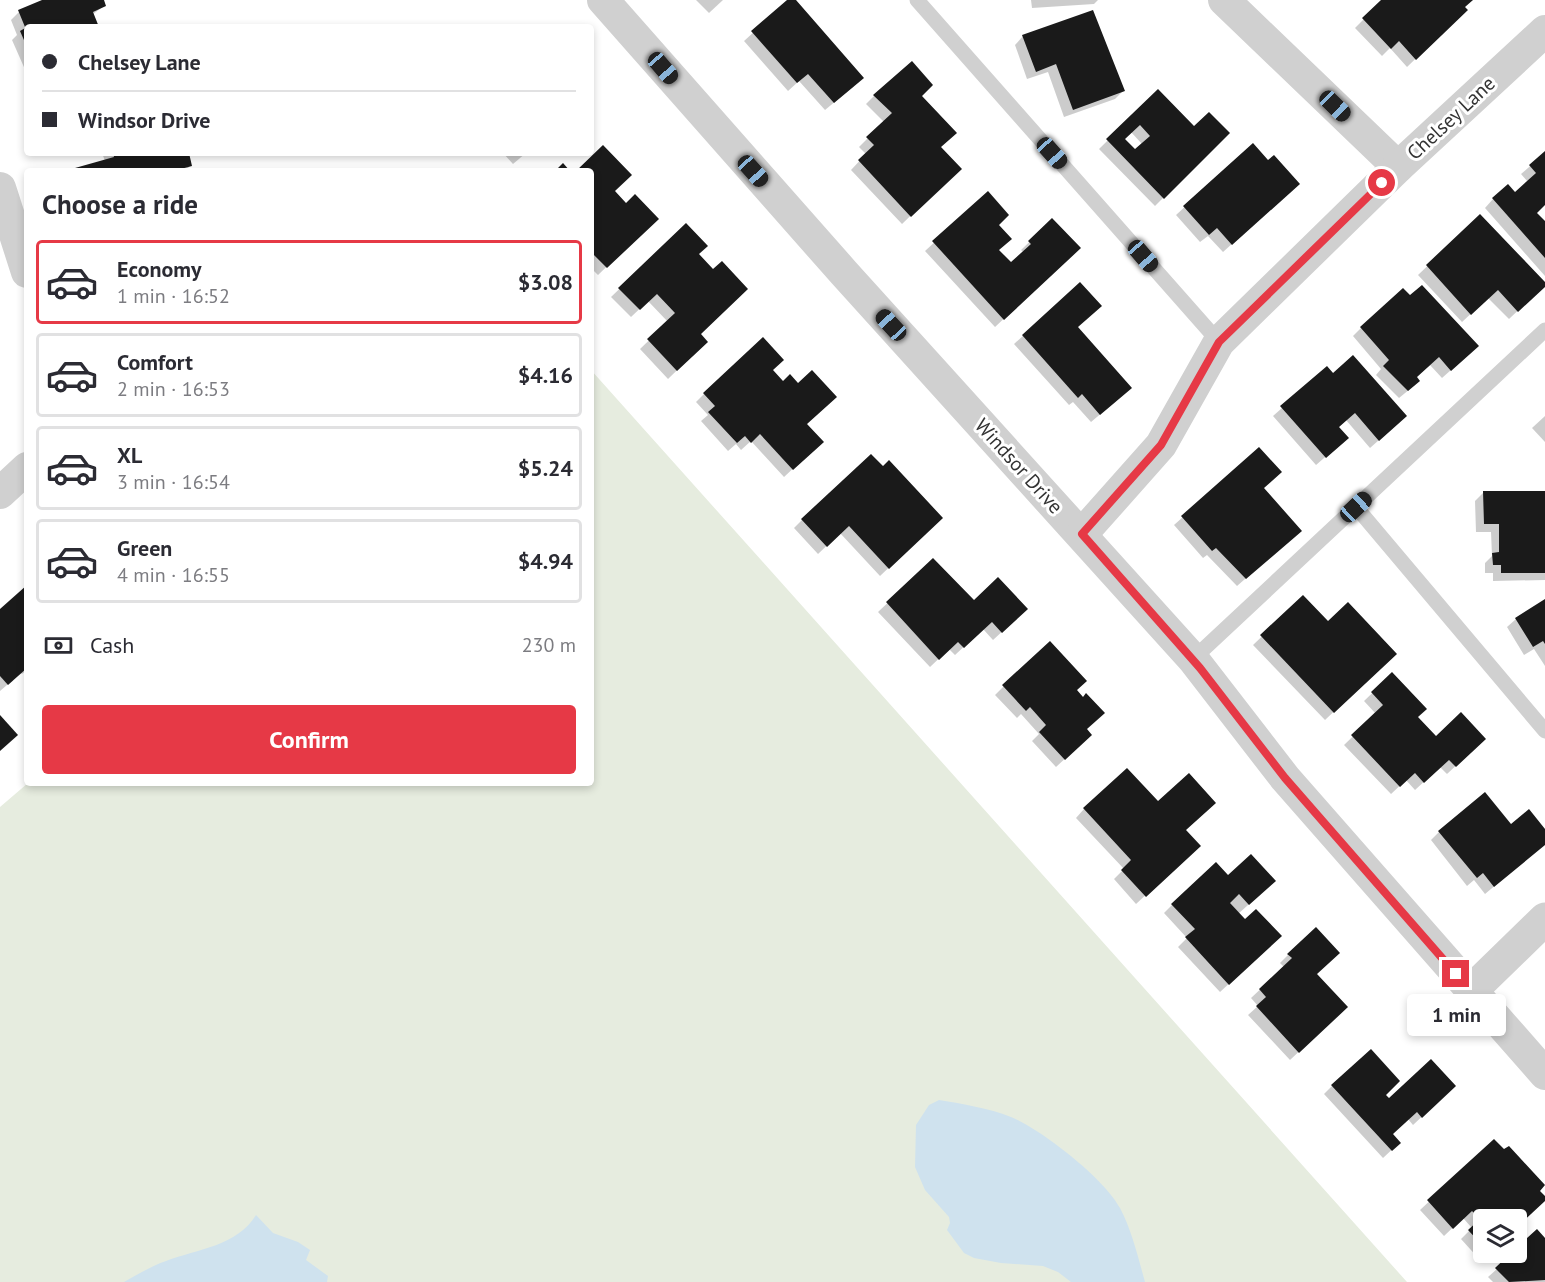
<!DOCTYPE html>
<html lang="en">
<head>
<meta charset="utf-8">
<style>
  body { margin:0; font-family:"PT Sans",sans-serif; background:#f7f7f7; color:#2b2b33; height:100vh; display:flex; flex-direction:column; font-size:22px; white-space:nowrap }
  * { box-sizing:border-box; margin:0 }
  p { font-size:20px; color:#7c7c81 }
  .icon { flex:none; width:33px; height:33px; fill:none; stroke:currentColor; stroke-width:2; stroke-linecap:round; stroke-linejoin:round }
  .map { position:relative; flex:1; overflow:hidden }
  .sheet { position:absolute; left:24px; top:168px; width:570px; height:618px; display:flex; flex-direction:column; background:#fff; border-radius:6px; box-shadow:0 3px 9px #0003 }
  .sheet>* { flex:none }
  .banner { position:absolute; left:24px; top:24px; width:570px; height:132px; border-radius:6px; box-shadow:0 3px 9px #0003; display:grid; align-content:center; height:132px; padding:0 18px; background:#fff }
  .tools { position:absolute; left:1473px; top:1209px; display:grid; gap:12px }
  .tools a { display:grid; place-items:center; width:54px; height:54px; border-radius:6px; background:#fff; box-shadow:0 3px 9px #0003; font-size:30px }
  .end { position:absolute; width:27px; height:27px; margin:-14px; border:8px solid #e63946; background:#fff; box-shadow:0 0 0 3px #fff }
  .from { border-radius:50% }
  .bubble { position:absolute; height:42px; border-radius:6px; background:#fff; box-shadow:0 3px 9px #0003; font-size:20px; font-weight:600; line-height:42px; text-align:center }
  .car { position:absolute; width:18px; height:36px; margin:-18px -9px; border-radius:8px; box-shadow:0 0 4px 2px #0007; background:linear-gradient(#222 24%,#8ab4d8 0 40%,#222 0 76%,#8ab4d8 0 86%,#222 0) }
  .banner b { display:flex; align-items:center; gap:21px; height:57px; font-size:22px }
  .banner b+b { border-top:2px solid #e1e1e2 }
  .banner i { width:15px; height:15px; background:#2b2b33 }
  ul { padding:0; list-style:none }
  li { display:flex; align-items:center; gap:18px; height:84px; margin:0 12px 9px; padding:0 6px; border:3px solid #e1e1e2; border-radius:6px }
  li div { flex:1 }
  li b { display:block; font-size:22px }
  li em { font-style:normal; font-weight:600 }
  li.active { border-color:#e63946 }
  li>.icon { width:54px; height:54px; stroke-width:1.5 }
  h2 { padding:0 18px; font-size:27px; line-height:72px }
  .pay { display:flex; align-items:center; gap:15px; height:66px; padding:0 18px; font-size:22px }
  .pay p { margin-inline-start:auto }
  .primary-button { display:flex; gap:12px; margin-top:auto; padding:12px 18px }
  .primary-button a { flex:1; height:69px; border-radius:6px; background:#e63946; color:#fff; font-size:24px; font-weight:600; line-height:69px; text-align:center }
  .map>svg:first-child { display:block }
  .green { fill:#e6ecdf }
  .water { fill:#cfe2ee }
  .shadow { fill:#0003; fill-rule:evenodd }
  .building { fill:#1a1a1a; fill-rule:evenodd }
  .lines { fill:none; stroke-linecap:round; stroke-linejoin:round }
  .service { stroke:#d0d0d0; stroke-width:15 }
  .minor { stroke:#d0d0d0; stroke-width:32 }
  .tertiary { stroke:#d0d0d0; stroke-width:33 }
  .route { stroke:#e63946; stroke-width:8 }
  .labels { text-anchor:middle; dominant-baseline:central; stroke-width:6; stroke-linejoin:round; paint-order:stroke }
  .street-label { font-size:20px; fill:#333; stroke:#fff }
</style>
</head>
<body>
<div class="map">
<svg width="1545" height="1282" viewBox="0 0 1545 1282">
  <rect width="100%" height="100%" fill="#fff"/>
  <!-- green -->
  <polygon class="green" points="591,370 1407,1282 0,1282 0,807 28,783 591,783"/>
  <!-- water -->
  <g class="water">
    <path d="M 939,1100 C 963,1104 988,1108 1011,1117 C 1041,1129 1105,1179 1120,1208 C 1132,1231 1138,1257 1145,1282 L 1071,1282 L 1058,1272 L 1043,1266 L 1001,1263 L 974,1258 L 964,1253 L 947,1230 L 950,1223 L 949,1217 L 925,1190 L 915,1167 L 916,1125 L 929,1105 Z"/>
    <path d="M 256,1215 L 273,1233 L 298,1242 L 310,1250 L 306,1260 L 328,1276 L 327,1282 L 124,1282 C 137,1275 151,1266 166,1261 C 198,1249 237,1246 256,1215 Z"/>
  </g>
  <!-- shadow -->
  <g class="shadow">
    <polygon points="46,0 102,0 105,5 92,15 97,27 27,27 27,74 12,40 17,35 11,20 19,12"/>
    <polygon points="696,0 723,0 709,13"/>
    <polygon points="789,0 794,0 854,86 825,110 799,81 788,91 744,41"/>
    <polygon points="1031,0 1098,0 1094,4 1032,8"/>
    <polygon points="1383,0 1471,0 1463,7 1466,10 1407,67 1390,48 1382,56 1355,28"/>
    <polygon points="1023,36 1123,91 1115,99 1064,117 1048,72 1027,79 1015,45"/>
    <path d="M 1158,91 L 1194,128 L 1228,133 L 1155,206 L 1099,149 ZM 1131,132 L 1142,144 L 1134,151 L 1124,139 Z"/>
    <polygon points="874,96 920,96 939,148 959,169 902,224 851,170 866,154 859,147 884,122 866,104"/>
    <polygon points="1252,145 1290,192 1223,252 1208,236 1200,242 1176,215"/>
    <polygon points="603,147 613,192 626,205 656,219 598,275 591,268 591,171 578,171"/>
    <polygon points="102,153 187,153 191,165 185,171 74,171 105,161"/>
    <polygon points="503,153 526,153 513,164"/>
    <polygon points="1545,153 1545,204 1535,213 1545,224 1545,276 1485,208 1493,199 1515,194 1528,182 1521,174"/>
    <polygon points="988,193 997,225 998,250 1011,265 1024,253 1021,250 1052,220 1071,256 995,327 925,251"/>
    <polygon points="1480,216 1545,285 1509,319 1488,298 1462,322 1418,275"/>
    <polygon points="686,225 697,254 699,334 706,342 668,379 640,349 668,322 648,301 631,317 611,297"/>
    <polygon points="1080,284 1076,328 1122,396 1091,422 1073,402 1069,405 1014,344"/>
    <polygon points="1361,328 1469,354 1442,378 1430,365 1415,378 1410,389 1399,398 1376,375 1381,369 1353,336"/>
    <polygon points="1327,368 1397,424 1370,448 1346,420 1338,428 1338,446 1316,465 1273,416"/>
    <polygon points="771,370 805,425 813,450 784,477 751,441 741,450 736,444 728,451 701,421 708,415 696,402 704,394"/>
    <polygon points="1545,416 1545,442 1532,428"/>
    <polygon points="1259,449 1262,489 1291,539 1237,586 1207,555 1203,558 1174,525"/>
    <polygon points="1545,492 1545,580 1493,581 1493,573 1485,573 1485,563 1492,556 1491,532 1476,532 1475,501 1483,493"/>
    <polygon points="941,518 880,576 840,533 818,554 794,528 802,520"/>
    <polygon points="933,560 973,602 1018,617 993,640 983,629 955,655 949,649 930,667 878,612"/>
    <polygon points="27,587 27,670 22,674 21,673 0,691 0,611"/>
    <polygon points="1303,597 1328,624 1395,654 1325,720 1253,645"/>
    <polygon points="1545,601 1545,666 1534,649 1524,655 1507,627 1516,619"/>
    <polygon points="1392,674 1417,717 1436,738 1476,747 1447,774 1440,767 1415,790 1406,780 1391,794 1344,745 1376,714 1364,701"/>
    <polygon points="1004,686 1075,691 1085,730 1082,743 1056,767 1032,741 1039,734 1021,714 1017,718 995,695"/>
    <polygon points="1084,809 1184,831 1190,854 1136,904 1114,879 1124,869 1076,818"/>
    <polygon points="1511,826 1545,832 1545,844 1485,894 1474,880 1467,886 1431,840 1439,832"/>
    <polygon points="1228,877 1266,889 1238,914 1271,945 1220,992 1178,947 1187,938 1164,913 1172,905"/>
    <polygon points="1288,955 1316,974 1338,1015 1290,1060 1248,1015 1258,1006 1251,998 1284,967 1280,963"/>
    <polygon points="1332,1086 1384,1095 1389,1100 1445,1095 1413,1125 1408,1119 1391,1134 1399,1143 1383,1158 1324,1094"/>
    <polygon points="1494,1141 1545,1199 1516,1220 1484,1220 1484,1252 1488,1252 1480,1260 1461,1239 1472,1228 1463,1218 1444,1236 1420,1210"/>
    <polygon points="1545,1240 1545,1282 1493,1282 1488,1277 1516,1252"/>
  </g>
  <!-- building -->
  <g class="building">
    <polygon points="42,0 104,0 106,6 93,12 99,27 25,27 18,10"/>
    <polygon points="787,0 796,0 864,78 834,103 808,74 797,83 751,31"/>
    <polygon points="1381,0 1473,0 1465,7 1468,10 1416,60 1399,41 1391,49 1362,18"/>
    <polygon points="1093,10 1125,91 1073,110 1056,64 1036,72 1022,35"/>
    <polygon points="27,27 27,47 20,31"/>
    <polygon points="912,61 933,85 922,96 957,133 941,147 962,169 911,217 858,160 874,145 866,137 892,113 873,95"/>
    <path d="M 1158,89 L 1194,126 L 1209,112 L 1230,133 L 1164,199 L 1106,139 ZM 1140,125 L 1150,136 L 1135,149 L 1125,139 Z"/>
    <polygon points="1253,143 1268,160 1274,155 1300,184 1232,245 1217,228 1209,235 1183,206"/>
    <polygon points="603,145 632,175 615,191 626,203 635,194 659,219 607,268 591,252 591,171 576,171"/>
    <polygon points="1545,151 1545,205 1537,213 1545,221 1545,258 1492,198 1508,184 1515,192 1536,173 1529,165"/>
    <polygon points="113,153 189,153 192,166 173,171 76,171 75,168 114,157"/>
    <polygon points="563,163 570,171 555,171"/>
    <polygon points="988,191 1009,215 999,225 1012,239 999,250 1011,262 1031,244 1028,241 1052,218 1081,248 1004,320 932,241"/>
    <polygon points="1480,214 1545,282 1545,287 1518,312 1498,290 1471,315 1426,265"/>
    <polygon points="686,223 708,246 699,254 713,269 722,261 748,289 701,334 708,342 677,371 647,339 675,313 657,294 640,310 618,288"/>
    <polygon points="1080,282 1102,306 1078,327 1132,388 1100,415 1082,394 1078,398 1022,335"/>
    <polygon points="1422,285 1479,346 1451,371 1439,357 1417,377 1420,381 1408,391 1383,366 1389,360 1360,327 1403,288 1410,295"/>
    <polygon points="763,337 784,360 773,370 783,381 790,374 798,383 812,370 837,397 807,424 824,442 793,470 760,434 751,443 745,436 737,443 708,412 715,406 703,393"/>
    <polygon points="1353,355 1407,416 1379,441 1355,413 1339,427 1349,438 1326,458 1280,406 1327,366 1333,373"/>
    <polygon points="1259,447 1282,472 1264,488 1302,531 1246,579 1216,548 1212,551 1181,516"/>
    <polygon points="871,454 883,466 889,460 943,518 889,569 849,526 827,547 801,519"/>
    <polygon points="1483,491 1545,491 1545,573 1501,573 1501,565 1493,565 1492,553 1499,552 1499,524 1484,524"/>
    <polygon points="933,558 974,600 998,577 1028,609 1002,633 992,622 964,648 958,642 939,660 886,602"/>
    <polygon points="27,585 27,668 8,685 0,676 0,609"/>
    <polygon points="1303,595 1328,621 1348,602 1397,654 1334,713 1260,635"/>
    <polygon points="1545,599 1545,644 1543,641 1533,647 1515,618"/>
    <polygon points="1050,641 1087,681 1077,690 1083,697 1086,693 1105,713 1087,729 1092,735 1065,760 1039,732 1046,725 1030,707 1026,711 1002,685"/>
    <polygon points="1392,672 1427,709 1418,717 1436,736 1461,712 1486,739 1456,767 1449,760 1424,783 1415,773 1400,787 1351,735 1383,705 1371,692"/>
    <polygon points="0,715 18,735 0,751"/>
    <polygon points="1127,768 1158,801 1189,773 1216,803 1186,830 1201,846 1146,897 1121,870 1131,860 1083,808"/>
    <polygon points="1485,792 1511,824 1529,809 1545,829 1545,845 1494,887 1483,873 1477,878 1438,831"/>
    <polygon points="1251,854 1276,881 1249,905 1239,894 1230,903 1245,919 1256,909 1282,936 1229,985 1185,937 1195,929 1171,904 1216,862 1228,875"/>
    <polygon points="1316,927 1340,953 1317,974 1348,1007 1299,1053 1256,1006 1266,997 1259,989 1292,958 1287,954"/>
    <polygon points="1371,1049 1400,1081 1386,1095 1389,1098 1431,1059 1456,1086 1422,1118 1417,1112 1393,1134 1401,1143 1392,1151 1331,1085"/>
    <polygon points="1494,1139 1504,1149 1509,1146 1545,1185 1540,1191 1545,1196 1545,1201 1516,1228 1516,1220 1484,1220 1484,1247 1468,1230 1480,1219 1472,1211 1453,1229 1427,1200"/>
    <polygon points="1537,1229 1545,1238 1545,1280 1509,1282 1495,1268 1512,1252 1516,1252 1516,1248"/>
  </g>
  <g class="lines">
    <!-- service -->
    <g class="service">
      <polyline points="917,0 1219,342"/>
      <polyline points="1356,507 1545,731"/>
      <polyline points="1193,659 1545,330"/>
    </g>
    <!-- minor -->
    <g class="minor">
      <polyline points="603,0 844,273 1193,659 1285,778 1545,1074"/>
      <polyline points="1224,0 1398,167"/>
      <polyline points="0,188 27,272"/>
      <polyline points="0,493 27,468"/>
      <polyline points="1082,534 1161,445 1219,342 1398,167 1545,31"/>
    </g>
    <!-- tertiary -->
    <polyline class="tertiary" points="1471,991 1545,919"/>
  </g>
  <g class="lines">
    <!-- route -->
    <polyline class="route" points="1382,183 1219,342 1161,445 1082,534 1200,668 1285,778 1456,974"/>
  </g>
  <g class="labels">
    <!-- street labels -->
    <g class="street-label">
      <text transform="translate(1451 118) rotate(-43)">Chelsey Lane</text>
      <text transform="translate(1019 466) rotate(48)">Windsor Drive</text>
    </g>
  </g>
</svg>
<div class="tools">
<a><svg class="icon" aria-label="layers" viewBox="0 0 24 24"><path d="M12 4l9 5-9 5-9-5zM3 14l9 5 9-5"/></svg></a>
</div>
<i class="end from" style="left:1382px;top:183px"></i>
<i class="end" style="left:1456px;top:974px"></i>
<div class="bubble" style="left:1407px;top:994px;width:99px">1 min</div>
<i class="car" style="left:663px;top:68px;rotate:139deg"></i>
<i class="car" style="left:1335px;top:106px;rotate:134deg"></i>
<i class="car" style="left:1052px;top:153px;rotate:138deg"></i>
<i class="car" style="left:753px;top:171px;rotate:138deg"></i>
<i class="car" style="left:1143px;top:256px;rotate:139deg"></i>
<i class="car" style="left:891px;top:325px;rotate:317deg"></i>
<i class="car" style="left:1356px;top:507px;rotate:47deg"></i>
<div class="banner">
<b><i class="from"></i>Chelsey Lane</b>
<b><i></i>Windsor Drive</b>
</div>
<section class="sheet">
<h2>Choose a ride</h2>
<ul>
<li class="active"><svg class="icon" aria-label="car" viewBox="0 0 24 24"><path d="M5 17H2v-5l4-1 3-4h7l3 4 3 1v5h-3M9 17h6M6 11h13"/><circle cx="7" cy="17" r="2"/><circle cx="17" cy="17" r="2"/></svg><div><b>Economy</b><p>1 min · 16:52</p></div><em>$3.08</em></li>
<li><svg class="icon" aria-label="car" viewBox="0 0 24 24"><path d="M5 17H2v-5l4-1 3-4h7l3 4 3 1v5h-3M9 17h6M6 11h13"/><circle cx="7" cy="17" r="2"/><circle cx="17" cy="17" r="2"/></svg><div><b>Comfort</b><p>2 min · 16:53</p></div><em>$4.16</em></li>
<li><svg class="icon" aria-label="car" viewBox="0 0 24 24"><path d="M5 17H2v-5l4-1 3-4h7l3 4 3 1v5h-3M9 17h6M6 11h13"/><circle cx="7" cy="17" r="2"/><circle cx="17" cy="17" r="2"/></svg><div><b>XL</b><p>3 min · 16:54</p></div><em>$5.24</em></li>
<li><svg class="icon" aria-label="car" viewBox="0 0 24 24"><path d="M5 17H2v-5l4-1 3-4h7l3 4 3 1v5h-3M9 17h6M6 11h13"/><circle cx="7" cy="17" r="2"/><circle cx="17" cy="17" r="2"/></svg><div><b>Green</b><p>4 min · 16:55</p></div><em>$4.94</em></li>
</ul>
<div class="pay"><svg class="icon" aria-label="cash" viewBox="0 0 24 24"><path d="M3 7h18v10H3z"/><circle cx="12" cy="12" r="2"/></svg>Cash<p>230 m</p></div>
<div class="primary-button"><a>Confirm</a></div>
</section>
</div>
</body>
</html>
